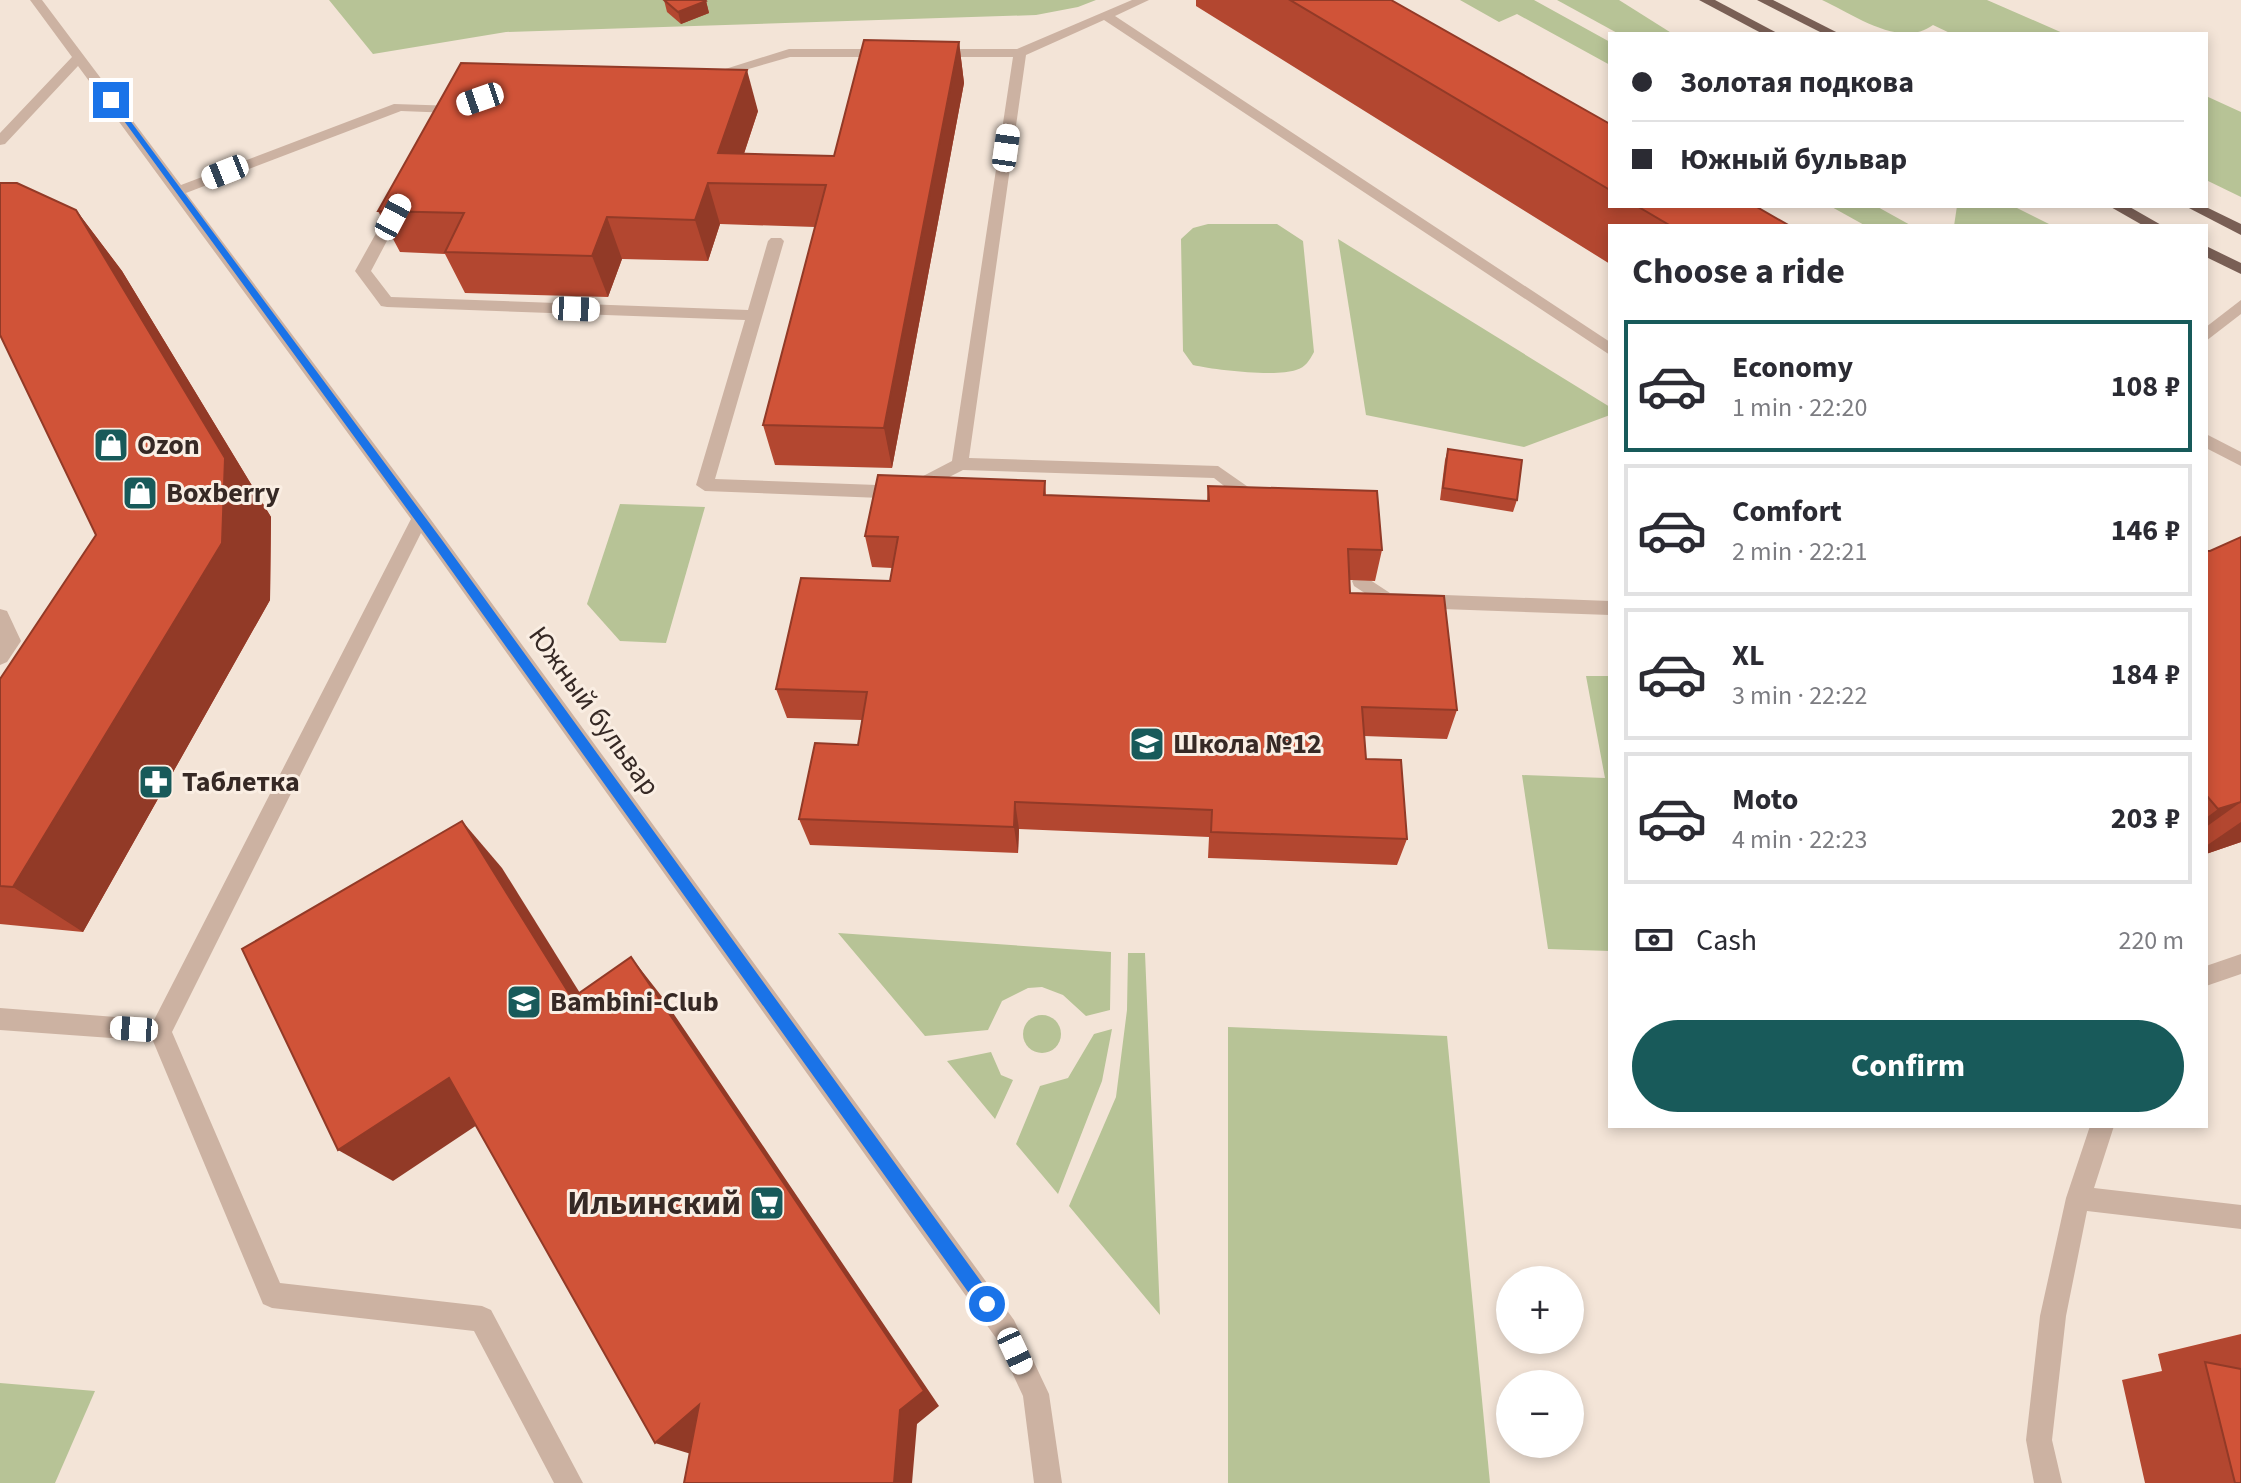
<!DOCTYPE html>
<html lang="en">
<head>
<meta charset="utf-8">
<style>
  body { margin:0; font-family:"Source Sans 3",sans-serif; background:#f7f7f7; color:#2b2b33; height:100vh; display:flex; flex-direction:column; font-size:30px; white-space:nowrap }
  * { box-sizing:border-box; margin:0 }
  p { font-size:26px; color:#7c7c81 }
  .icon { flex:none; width:44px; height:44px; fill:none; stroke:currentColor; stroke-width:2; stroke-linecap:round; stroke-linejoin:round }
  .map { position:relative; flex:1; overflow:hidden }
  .drawer { position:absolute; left:1608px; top:224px; width:600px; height:904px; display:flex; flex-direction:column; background:#fff; border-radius:0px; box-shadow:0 4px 12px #0003 }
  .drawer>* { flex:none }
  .hud { position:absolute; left:1608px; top:32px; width:600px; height:176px; border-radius:0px; box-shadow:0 4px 12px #0003; display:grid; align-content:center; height:176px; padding:0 24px; background:#fff }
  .buttons { position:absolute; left:1496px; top:1266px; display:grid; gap:16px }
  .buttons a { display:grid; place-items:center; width:88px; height:88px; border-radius:50%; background:#fff; box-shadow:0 4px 12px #0003; font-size:40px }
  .end { position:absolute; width:36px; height:36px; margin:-18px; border:10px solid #1a73e8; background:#fff; box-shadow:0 0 0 4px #fff }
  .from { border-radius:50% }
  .car { position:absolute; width:24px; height:48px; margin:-24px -12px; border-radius:10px; box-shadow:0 0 6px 2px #0007; background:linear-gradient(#fff 24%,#345 0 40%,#fff 0 76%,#345 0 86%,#fff 0) }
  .hud b { display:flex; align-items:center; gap:28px; height:76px; font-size:30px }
  .hud b+b { border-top:2px solid #e1e1e2 }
  .hud i { width:20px; height:20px; background:#2b2b33 }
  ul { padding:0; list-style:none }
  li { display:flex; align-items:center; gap:24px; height:132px; margin:0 16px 12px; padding:0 8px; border:4px solid #e1e1e2; border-radius:0px }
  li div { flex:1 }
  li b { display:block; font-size:30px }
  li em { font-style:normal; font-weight:700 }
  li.active { border-color:#185a5a }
  li>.icon { width:72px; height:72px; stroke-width:1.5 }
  h2 { padding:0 24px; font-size:36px; line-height:96px }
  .pay { display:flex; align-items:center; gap:20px; height:88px; padding:0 24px; font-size:30px }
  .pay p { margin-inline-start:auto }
  .cta { display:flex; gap:16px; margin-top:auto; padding:16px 24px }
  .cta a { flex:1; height:92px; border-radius:48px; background:#185a5a; color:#fff; font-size:32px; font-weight:700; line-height:92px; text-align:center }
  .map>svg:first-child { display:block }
  .green { fill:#b7c396 }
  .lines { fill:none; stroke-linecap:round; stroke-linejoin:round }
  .minor { fill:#ccb2a2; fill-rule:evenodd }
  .major { fill:#795f55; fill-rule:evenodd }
  .wall { fill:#b34730 }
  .shaded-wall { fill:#923a27 }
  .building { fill:#d05338; stroke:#923a27; stroke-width:2 }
  .route { fill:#1a73e8 }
  .labels { text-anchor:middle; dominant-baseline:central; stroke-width:6; stroke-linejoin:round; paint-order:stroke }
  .poi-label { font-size:28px; font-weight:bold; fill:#362925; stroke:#faeee3; text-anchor:start }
  .street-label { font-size:28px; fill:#362925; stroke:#faeee3 }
  .near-poi-label { font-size:34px; font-weight:bold; fill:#362925; stroke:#faeee3; text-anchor:end }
</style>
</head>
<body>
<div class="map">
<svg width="2241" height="1483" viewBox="0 0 2241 1483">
  <rect width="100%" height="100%" fill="#f3e4d7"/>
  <!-- green -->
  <g class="green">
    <polygon points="329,0 1096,0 1078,7 1036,15 506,32 373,54"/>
    <polygon points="1460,0 1534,0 1610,42 1610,65 1517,14 1499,22"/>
    <polygon points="1557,0 1619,0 1673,34 1619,34"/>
    <path d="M 1822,0 L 1987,0 L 2065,34 L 1952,34 L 1933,25 C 1900,49 1855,15 1822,0 Z"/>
    <polygon points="2206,96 2241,112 2241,197 2206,180"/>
    <polygon points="1830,206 1876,206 1912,226 1866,226"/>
    <polygon points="1957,206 2013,206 2053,226 1954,226"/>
    <path d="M 1208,224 L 1277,224 L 1303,241 L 1314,352 C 1309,361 1306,367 1296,370 C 1275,377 1215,370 1193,365 L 1183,351 L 1181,239 L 1193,228 Z"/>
    <polygon points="1338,239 1610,407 1610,415 1524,447 1366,415"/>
    <polygon points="620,504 705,507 666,643 620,641 587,604"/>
    <polygon points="1586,676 1610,676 1610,951 1548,949 1522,775 1605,778"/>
    <polygon points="838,933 1111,952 1110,1010 1086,1016 1063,995 1042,987 1028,988 1002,1001 988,1030 925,1036"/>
    <polygon points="1128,953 1145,953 1160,1315 1069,1206 1116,1097 1127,1010"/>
    <circle cx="1042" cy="1034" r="19"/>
    <polygon points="1228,1027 1447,1036 1490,1483 1228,1483"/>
    <polygon points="1112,1029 1102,1081 1058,1194 1016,1144 1040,1086 1068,1078 1094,1034"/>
    <polygon points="991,1052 1001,1075 1013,1080 995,1119 947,1061"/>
    <polygon points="0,1383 95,1391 55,1483 0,1483"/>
  </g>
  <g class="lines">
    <!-- minor -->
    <g class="minor">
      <polygon points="30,0 42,0 181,185 394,104 457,106 457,112 452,113 401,111 186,193 426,513 1014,1320 1049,1394 1062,1483 1034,1483 1023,1396 996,1338 421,533 172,1032 280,1283 482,1306 491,1310 583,1483 554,1483 474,1331 272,1308 263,1304 153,1041 0,1030 0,1008 154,1020 411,519 78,66 5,144 0,145 0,133 72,57"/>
      <polygon points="1132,0 1149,0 1115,16 1610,342 1610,355 1104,20 1026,55 969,458 1218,466 1264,498 1267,503 1264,508 1252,508 1214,478 963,470 906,499 705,491 696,485 745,320 387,307 381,306 355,271 393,203 400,198 407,203 371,271 391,297 748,310 768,241 771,238 781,238 784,241 715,479 904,486 952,461 1013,57 936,57 929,53 936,49 1017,49"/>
      <polygon points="789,49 888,49 895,53 888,57 790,57 707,81 700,77"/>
      <polygon points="2241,300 2241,314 2206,341 2206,327"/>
      <polygon points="2206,434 2241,452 2241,466 2206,448"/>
      <polygon points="1361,574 1390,593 1610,601 1610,615 1386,607 1354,586 1352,581"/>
      <polygon points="0,609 7,611 21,641 7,662 0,665"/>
      <polygon points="2241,954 2241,974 2206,986 2206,966"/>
      <polygon points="2090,1126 2114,1126 2094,1188 2241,1205 2241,1229 2087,1211 2066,1316 2052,1440 2062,1483 2034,1483 2026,1440 2040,1316 2066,1198"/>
    </g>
    <!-- major -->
    <g class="major">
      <polygon points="1699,0 1715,0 1779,34 1763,34"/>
      <polygon points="1757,0 1773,0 1840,34 1824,34"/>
      <polygon points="2109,206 2128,206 2163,226 2144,226"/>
      <polygon points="2185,206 2204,206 2241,224 2241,235"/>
      <polygon points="2206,246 2241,263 2241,274 2206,257"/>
    </g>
  </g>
  <!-- wall -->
  <g class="wall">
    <polygon points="664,0 706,1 709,13 681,24 667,12"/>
    <polygon points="1196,0 1391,0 1610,124 1610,206 1755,206 1790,226 1610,226 1610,264 1196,6"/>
    <polygon points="959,42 964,83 892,468 775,465 763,425 815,227 720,224 708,261 622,259 608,297 465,293 445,254 400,252 378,211 758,111 744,154 834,156"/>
    <polygon points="76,210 122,271 271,517 270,600 83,932 0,924 0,679 96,535"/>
    <polygon points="1448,449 1517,500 1513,512 1440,500 1445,460"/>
    <polygon points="1045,481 1046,495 1207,501 1208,486 1382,550 1375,581 1350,580 1350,593 1457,710 1447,739 1364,736 1366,759 1407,839 1397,865 1208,858 1209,837 1019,829 1018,853 810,845 799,819 858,745 862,720 787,718 776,689 890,581 892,568 872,567 865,536"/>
    <polygon points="2241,537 2241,842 2206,854 2206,551 2210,551"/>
    <polygon points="2241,1334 2241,1483 2145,1483 2122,1380 2162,1371 2158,1354"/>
  </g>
  <!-- shaded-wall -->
  <g class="shaded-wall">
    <polygon points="706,1 709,13 681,24 678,12"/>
    <polygon points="959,42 964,83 892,468 884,428"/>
    <polygon points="747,70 758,111 734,183 718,153"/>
    <polygon points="708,183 720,224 708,261 695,220"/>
    <polygon points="76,210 122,271 271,517 270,600 83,932 13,887 222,543"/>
    <polygon points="607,217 622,259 608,297 592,256"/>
    <polygon points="1015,802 1019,829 1018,853 1014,827"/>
    <polygon points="2241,802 2206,827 2206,818 2218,809"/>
    <polygon points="462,821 502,868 608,1038 572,998"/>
    <polygon points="2241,822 2241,842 2206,854 2206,846"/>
    <polygon points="631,957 663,998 939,1406 917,1424 912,1483 894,1483 900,1410"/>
    <polygon points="449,1078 495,1113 393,1181 338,1150"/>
    <polygon points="699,1405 691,1454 655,1443"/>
  </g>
  <!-- building -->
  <g class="building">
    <polygon points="664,0 705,0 706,1 678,12"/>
    <polygon points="1290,0 1391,0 1610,124 1610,190"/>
    <polygon points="864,40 959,42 884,428 763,425 826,185 708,183 695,220 607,217 592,256 445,252 464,213 378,211 461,63 747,70 718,153 834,156"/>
    <polygon points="0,183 17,183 76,210 225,458 222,543 13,887 0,886 0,679 96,535 0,335"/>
    <polygon points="1637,206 1755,206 1790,226 1671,226"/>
    <polygon points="1448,449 1522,460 1517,500 1443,488"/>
    <polygon points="878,475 1045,481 1044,495 1209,501 1208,486 1377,491 1382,550 1348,549 1350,593 1444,596 1457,710 1362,707 1366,759 1401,760 1407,839 1211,832 1212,810 1015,802 1014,827 799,819 815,743 858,745 867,692 776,689 801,578 890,581 898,537 865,536"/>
    <polygon points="2241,537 2241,802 2218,809 2206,795 2206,551 2210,551"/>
    <polygon points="462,821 572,998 631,957 924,1391 900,1410 894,1483 684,1483 699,1405 655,1443 449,1078 338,1150 242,949"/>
    <polygon points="2205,1362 2241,1369 2241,1483 2235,1483"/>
  </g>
  <!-- route -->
  <polygon class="route" points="108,99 114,99 442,540 993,1298 995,1304 993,1310 987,1312 981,1310 434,546"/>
  <!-- icons -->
  <defs>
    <symbol id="shop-square" viewBox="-11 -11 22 22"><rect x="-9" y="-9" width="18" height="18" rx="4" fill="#185a5a" stroke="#faeee3"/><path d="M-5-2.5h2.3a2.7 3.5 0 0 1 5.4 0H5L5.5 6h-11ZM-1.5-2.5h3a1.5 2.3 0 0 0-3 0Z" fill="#fff"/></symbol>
    <symbol id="school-square" viewBox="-11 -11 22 22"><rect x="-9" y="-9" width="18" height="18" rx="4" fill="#185a5a" stroke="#faeee3"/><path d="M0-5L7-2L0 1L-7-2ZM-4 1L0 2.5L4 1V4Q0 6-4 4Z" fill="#fff"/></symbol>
    <symbol id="pharmacy-square" viewBox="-11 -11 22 22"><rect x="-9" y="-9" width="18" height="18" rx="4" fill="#185a5a" stroke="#faeee3"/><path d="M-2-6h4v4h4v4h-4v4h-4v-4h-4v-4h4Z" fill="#fff"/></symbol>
    <symbol id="supermarket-square" viewBox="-11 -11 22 22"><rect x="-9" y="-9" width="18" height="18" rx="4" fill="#185a5a" stroke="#faeee3"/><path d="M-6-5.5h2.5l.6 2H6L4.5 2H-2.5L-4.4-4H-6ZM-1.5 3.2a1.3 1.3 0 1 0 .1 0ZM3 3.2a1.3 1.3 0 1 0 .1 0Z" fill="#fff"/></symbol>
  </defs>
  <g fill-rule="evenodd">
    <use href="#shop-square" x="91" y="425" width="40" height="40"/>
    <use href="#shop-square" x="120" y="473" width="40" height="40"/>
    <use href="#school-square" x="1127" y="724" width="40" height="40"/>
    <use href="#pharmacy-square" x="136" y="762" width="40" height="40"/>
    <use href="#school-square" x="504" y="982" width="40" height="40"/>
    <use href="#supermarket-square" x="747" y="1183" width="40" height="40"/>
  </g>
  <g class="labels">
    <!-- poi labels -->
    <g class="poi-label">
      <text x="137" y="445">Ozon</text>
      <text x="166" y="493">Boxberry</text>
      <text x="1173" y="744">Школа №12</text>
      <text x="182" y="782">Таблетка</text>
      <text x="550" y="1002">Bambini-Club</text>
    </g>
    <!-- street labels -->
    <g class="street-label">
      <text transform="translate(594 711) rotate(54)">Южный бульвар</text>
    </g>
    <!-- near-poi labels -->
    <g class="near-poi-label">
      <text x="741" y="1203">Ильинский</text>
    </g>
  </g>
</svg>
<div class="buttons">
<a>+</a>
<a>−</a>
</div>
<i class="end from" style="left:987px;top:1304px"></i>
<i class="end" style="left:111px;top:100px"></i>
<i class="car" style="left:480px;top:99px;rotate:251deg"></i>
<i class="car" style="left:1006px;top:148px;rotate:8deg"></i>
<i class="car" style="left:225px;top:172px;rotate:248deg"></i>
<i class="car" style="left:393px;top:217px;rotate:28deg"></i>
<i class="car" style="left:576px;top:309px;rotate:92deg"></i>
<i class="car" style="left:134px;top:1029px;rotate:274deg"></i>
<i class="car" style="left:1015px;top:1351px;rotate:155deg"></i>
<div class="hud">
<b><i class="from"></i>Золотая подкова</b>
<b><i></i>Южный бульвар</b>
</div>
<section class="drawer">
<h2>Choose a ride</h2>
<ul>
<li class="active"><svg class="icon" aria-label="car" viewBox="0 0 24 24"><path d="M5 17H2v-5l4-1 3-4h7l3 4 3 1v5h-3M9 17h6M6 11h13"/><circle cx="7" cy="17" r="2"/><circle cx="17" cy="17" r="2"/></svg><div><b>Economy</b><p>1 min · 22:20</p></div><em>108 ₽</em></li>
<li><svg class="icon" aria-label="car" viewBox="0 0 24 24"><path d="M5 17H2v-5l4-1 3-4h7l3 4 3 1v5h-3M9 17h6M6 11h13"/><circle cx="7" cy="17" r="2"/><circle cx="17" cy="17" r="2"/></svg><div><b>Comfort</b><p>2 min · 22:21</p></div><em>146 ₽</em></li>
<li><svg class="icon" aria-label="car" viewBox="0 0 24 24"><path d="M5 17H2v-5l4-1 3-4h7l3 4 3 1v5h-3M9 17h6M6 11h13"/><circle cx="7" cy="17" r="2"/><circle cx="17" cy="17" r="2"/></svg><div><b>XL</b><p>3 min · 22:22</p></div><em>184 ₽</em></li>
<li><svg class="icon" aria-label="car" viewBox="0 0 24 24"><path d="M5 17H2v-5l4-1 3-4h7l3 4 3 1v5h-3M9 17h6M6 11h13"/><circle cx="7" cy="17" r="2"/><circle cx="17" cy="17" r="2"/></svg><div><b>Moto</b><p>4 min · 22:23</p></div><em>203 ₽</em></li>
</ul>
<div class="pay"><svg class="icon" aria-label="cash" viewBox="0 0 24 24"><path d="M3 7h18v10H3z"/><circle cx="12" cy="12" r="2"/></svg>Cash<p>220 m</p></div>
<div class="cta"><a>Confirm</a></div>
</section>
</div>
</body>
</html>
